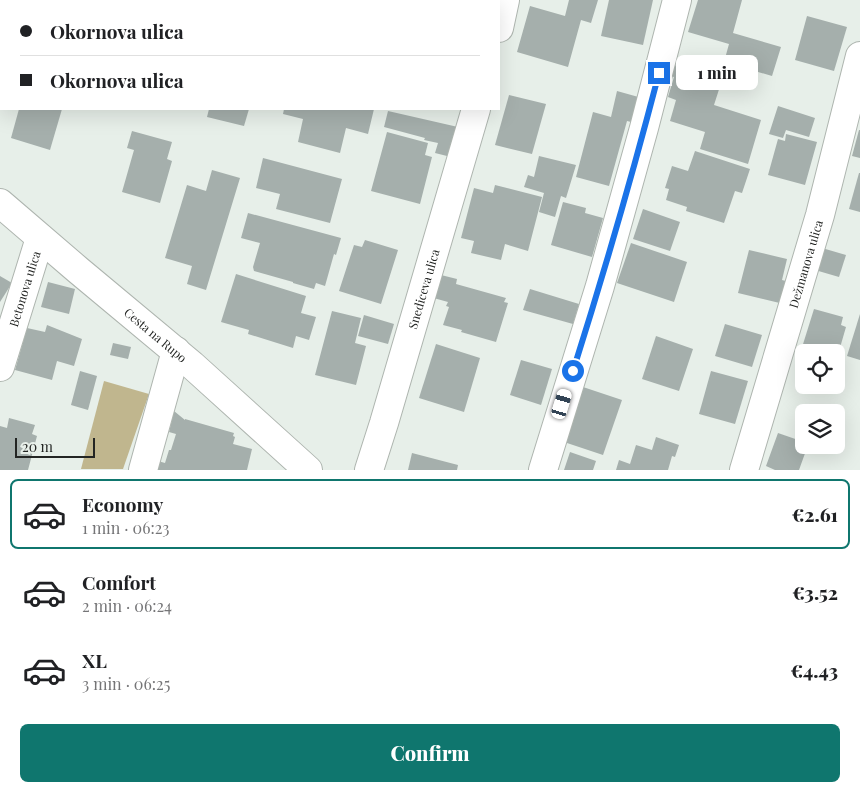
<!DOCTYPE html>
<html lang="en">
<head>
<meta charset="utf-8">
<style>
  body { margin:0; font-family:"Playfair Display",serif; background:#f2f2f2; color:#202124; height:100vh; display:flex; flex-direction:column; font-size:19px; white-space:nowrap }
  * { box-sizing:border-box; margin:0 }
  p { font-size:16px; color:#757577 }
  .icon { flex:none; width:28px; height:28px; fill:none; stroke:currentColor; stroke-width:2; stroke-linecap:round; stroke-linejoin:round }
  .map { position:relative; height:470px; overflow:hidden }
  .side { display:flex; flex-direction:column; background:#fff; flex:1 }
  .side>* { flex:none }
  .banner { position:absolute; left:0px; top:0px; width:500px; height:110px; box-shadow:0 5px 20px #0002; display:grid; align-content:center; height:110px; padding:0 20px; background:#fff }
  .fabs { position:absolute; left:795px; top:344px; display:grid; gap:10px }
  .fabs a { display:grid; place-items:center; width:50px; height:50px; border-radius:8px; background:#fff; box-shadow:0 5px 20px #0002; font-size:25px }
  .scale { position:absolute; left:15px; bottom:12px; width:80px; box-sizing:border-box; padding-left:5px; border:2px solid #232523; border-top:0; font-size:14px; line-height:18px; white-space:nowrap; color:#232523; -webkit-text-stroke:4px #e7efe9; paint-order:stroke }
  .end { position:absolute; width:22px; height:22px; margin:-11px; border:6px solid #1a73e8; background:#fff; box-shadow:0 0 0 2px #fff }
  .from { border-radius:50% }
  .bubble { position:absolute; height:35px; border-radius:8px; background:#fff; box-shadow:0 5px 20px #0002; font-size:16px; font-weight:800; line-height:35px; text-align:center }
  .car { position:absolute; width:15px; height:30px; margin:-15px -8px; border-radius:6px; box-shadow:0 0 4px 1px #0007; background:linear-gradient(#fff 24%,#345 0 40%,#fff 0 76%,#345 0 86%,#fff 0) }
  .banner b { display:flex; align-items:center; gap:18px; height:48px; font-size:19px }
  .banner b+b { border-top:1px solid #e0e0e0 }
  .banner i { width:12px; height:12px; background:#202124 }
  ul { padding:9px 0 0; list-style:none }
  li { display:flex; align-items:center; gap:15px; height:70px; margin:0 10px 8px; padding:0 10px; border:2px solid transparent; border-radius:8px }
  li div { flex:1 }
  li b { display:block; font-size:19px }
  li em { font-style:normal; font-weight:800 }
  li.current { border-color:#0f766e }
  li>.icon { width:45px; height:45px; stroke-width:1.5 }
  .action { display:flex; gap:10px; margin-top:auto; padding:10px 20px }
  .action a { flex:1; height:58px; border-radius:8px; background:#0f766e; color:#fff; font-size:20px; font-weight:800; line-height:58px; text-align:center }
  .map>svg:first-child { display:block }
  .forest { fill:#c0b68e }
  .building { fill:#a5afac }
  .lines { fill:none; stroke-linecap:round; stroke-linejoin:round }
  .minor-casing { stroke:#aeb5af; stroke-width:30 }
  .minor { stroke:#fff; stroke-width:28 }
  .route { stroke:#1a73e8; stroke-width:6 }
  .labels { text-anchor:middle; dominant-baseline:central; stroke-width:4; stroke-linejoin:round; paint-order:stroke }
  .street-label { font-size:12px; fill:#232523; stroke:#e7efe9 }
</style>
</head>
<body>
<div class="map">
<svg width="860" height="470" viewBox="0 0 860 470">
  <rect width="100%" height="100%" fill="#e7efe9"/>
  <!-- forest -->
  <polygon class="forest" points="104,381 149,394 123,469 81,469"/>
  <!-- building -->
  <g class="building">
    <polygon points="569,0 598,0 591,23 581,20 568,67 517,52 530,6 565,16"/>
    <polygon points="609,0 653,0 643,45 601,36"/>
    <polygon points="698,0 742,0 733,33 781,47 772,76 724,62 729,44 688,32"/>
    <polygon points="807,16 847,27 834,71 795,60"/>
    <polygon points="671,64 722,80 714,105 761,120 748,164 700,149 705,132 670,121 676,100 668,97 674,77 667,75"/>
    <polygon points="617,91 642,98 635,123 627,121 609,186 576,177 593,112 611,117"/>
    <polygon points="509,95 546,104 532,154 495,145"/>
    <polygon points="778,106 815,118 809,137 786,130 783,138 769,134"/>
    <polygon points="19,109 62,109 50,150 11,138"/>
    <polygon points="209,109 249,109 244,126 207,117"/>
    <polygon points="284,109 374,109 368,134 346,128 340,153 298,142 303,119 283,114"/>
    <polygon points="388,111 458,127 451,157 435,153 438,143 424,140 425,138 384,127"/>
    <polygon points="859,130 860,130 860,158 852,156"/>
    <polygon points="132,131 172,142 167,159 172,161 160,203 122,192 134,150 127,148"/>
    <polygon points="387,132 428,143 425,155 432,157 420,204 371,191"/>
    <polygon points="786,134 817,142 805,185 768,175 778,139 785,141"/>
    <polygon points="695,151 750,169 742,193 735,191 724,223 686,211 687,207 666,200 669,189 665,188 672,166 688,171"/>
    <polygon points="539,156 576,165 566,198 561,196 555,217 539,212 544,193 524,187 528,175 534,177"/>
    <polygon points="263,158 342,179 330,223 276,209 280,194 256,188"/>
    <polygon points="212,170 240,178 206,290 187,284 192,266 165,258 187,185 206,191"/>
    <polygon points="859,173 860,173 860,212 849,209"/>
    <polygon points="495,185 542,197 528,251 505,244 501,260 471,253 474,241 461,238 474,188 493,193"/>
    <polygon points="563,202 586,208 585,213 603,218 592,257 551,245"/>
    <polygon points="643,209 680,222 670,251 633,239"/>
    <polygon points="248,213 341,238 336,255 334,254 325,286 316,283 314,289 293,283 293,282 254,271 253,267 260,243 241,238"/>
    <polygon points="365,240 398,250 381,304 339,291 354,245 362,247"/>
    <polygon points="631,243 687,262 674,302 617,283"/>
    <polygon points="822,248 846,255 839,277 815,270"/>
    <polygon points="749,250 787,259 782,280 793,283 788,305 738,293"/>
    <polygon points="236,274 306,296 301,313 316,317 309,340 296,336 293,348 248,334 249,330 221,322"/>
    <polygon points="437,274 457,279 456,284 506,298 504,302 508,303 496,342 461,332 462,330 443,325 449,307 446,306 448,302 430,297"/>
    <polygon points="0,276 12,283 0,302"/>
    <polygon points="48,282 75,289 69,314 41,307"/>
    <polygon points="530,289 579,304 573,324 523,310"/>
    <polygon points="814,309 843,317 841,325 846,327 837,358 836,352 804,352 804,358 799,357"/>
    <polygon points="332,311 361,318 355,343 366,346 356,385 315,375"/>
    <polygon points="860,314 860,360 847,356"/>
    <polygon points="364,315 394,324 388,344 358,336"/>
    <polygon points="725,324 762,335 752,367 715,356"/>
    <polygon points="47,325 82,339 74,366 57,361 52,380 15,370 27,328 45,332"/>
    <polygon points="656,336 693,349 679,391 642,379"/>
    <polygon points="113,343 131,347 128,359 110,355"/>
    <polygon points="436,344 480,358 464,412 419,398"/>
    <polygon points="521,360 552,369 541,405 510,395"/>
    <polygon points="80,371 97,376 88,410 71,405"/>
    <polygon points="711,371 748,381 735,424 699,414"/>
    <polygon points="583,387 622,400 603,455 564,442"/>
    <polygon points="174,411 185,420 185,419 234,433 233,436 235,437 233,444 252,449 247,470 156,470 158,461 165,463 169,450 171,450 176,434 169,432"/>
    <polygon points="9,418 35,425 32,434 37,436 28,470 0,470 0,426 7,428"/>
    <polygon points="778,433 804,442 804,445 808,445 799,470 775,470 766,466"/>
    <polygon points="656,437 679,445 675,457 672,456 668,470 616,470 619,460 630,464 636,445 652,450"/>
    <polygon points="570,452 596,461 593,470 564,470"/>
    <polygon points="412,453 458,465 457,470 408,470"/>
  </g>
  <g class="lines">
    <defs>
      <g id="minor">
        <polyline points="499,28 505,0"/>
        <path id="s1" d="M 0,203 L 78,270 L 192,365 L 308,470"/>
        <path id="s2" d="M 0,367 L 40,238"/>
        <polyline points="143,470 176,351"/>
        <path id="s3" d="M 369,470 L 384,423 L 476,109"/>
        <polyline points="543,470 600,286 644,128 677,0"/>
        <path id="s4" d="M 744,470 L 820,215 L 860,56"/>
      </g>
    </defs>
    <!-- minor casing -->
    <use href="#minor" class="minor-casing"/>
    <!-- minor -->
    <use href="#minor" class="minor"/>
  </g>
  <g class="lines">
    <!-- route -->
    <path class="route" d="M 573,371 C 604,273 633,173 659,73"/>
  </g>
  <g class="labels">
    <!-- street labels -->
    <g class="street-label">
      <text stroke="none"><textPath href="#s4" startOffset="215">Dežmanova ulica</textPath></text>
      <text stroke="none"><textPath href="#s2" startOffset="82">Betonova ulica</textPath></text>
      <text stroke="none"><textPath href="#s3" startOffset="189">Snediceva ulica</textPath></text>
      <text stroke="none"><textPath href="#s1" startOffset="204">Cesta na Rupo</textPath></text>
    </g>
  </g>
</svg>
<div class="fabs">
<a><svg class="icon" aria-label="locate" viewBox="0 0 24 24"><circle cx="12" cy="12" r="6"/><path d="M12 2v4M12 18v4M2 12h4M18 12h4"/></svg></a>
<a><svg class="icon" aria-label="layers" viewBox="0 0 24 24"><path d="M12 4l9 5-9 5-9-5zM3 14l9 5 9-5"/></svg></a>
</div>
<div class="scale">20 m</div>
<i class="end from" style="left:573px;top:371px"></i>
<i class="end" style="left:659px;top:73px"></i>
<div class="bubble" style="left:676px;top:55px;width:82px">1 min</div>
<i class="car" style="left:562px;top:404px;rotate:17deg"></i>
<div class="banner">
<b><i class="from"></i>Okornova ulica</b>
<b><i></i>Okornova ulica</b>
</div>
</div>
<section class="side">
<ul>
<li class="current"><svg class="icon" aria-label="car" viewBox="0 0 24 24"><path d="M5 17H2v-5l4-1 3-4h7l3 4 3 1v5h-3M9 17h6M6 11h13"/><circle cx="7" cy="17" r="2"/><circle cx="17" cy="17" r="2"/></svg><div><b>Economy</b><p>1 min · 06:23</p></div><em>€2.61</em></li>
<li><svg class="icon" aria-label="car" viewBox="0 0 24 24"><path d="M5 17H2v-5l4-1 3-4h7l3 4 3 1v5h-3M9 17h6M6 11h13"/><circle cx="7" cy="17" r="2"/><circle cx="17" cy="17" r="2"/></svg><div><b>Comfort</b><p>2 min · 06:24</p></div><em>€3.52</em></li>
<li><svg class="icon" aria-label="car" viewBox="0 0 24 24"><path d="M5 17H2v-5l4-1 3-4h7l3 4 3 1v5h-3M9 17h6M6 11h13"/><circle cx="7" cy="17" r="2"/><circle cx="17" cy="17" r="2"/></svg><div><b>XL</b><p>3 min · 06:25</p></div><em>€4.43</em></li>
</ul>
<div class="action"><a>Confirm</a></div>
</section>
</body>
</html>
